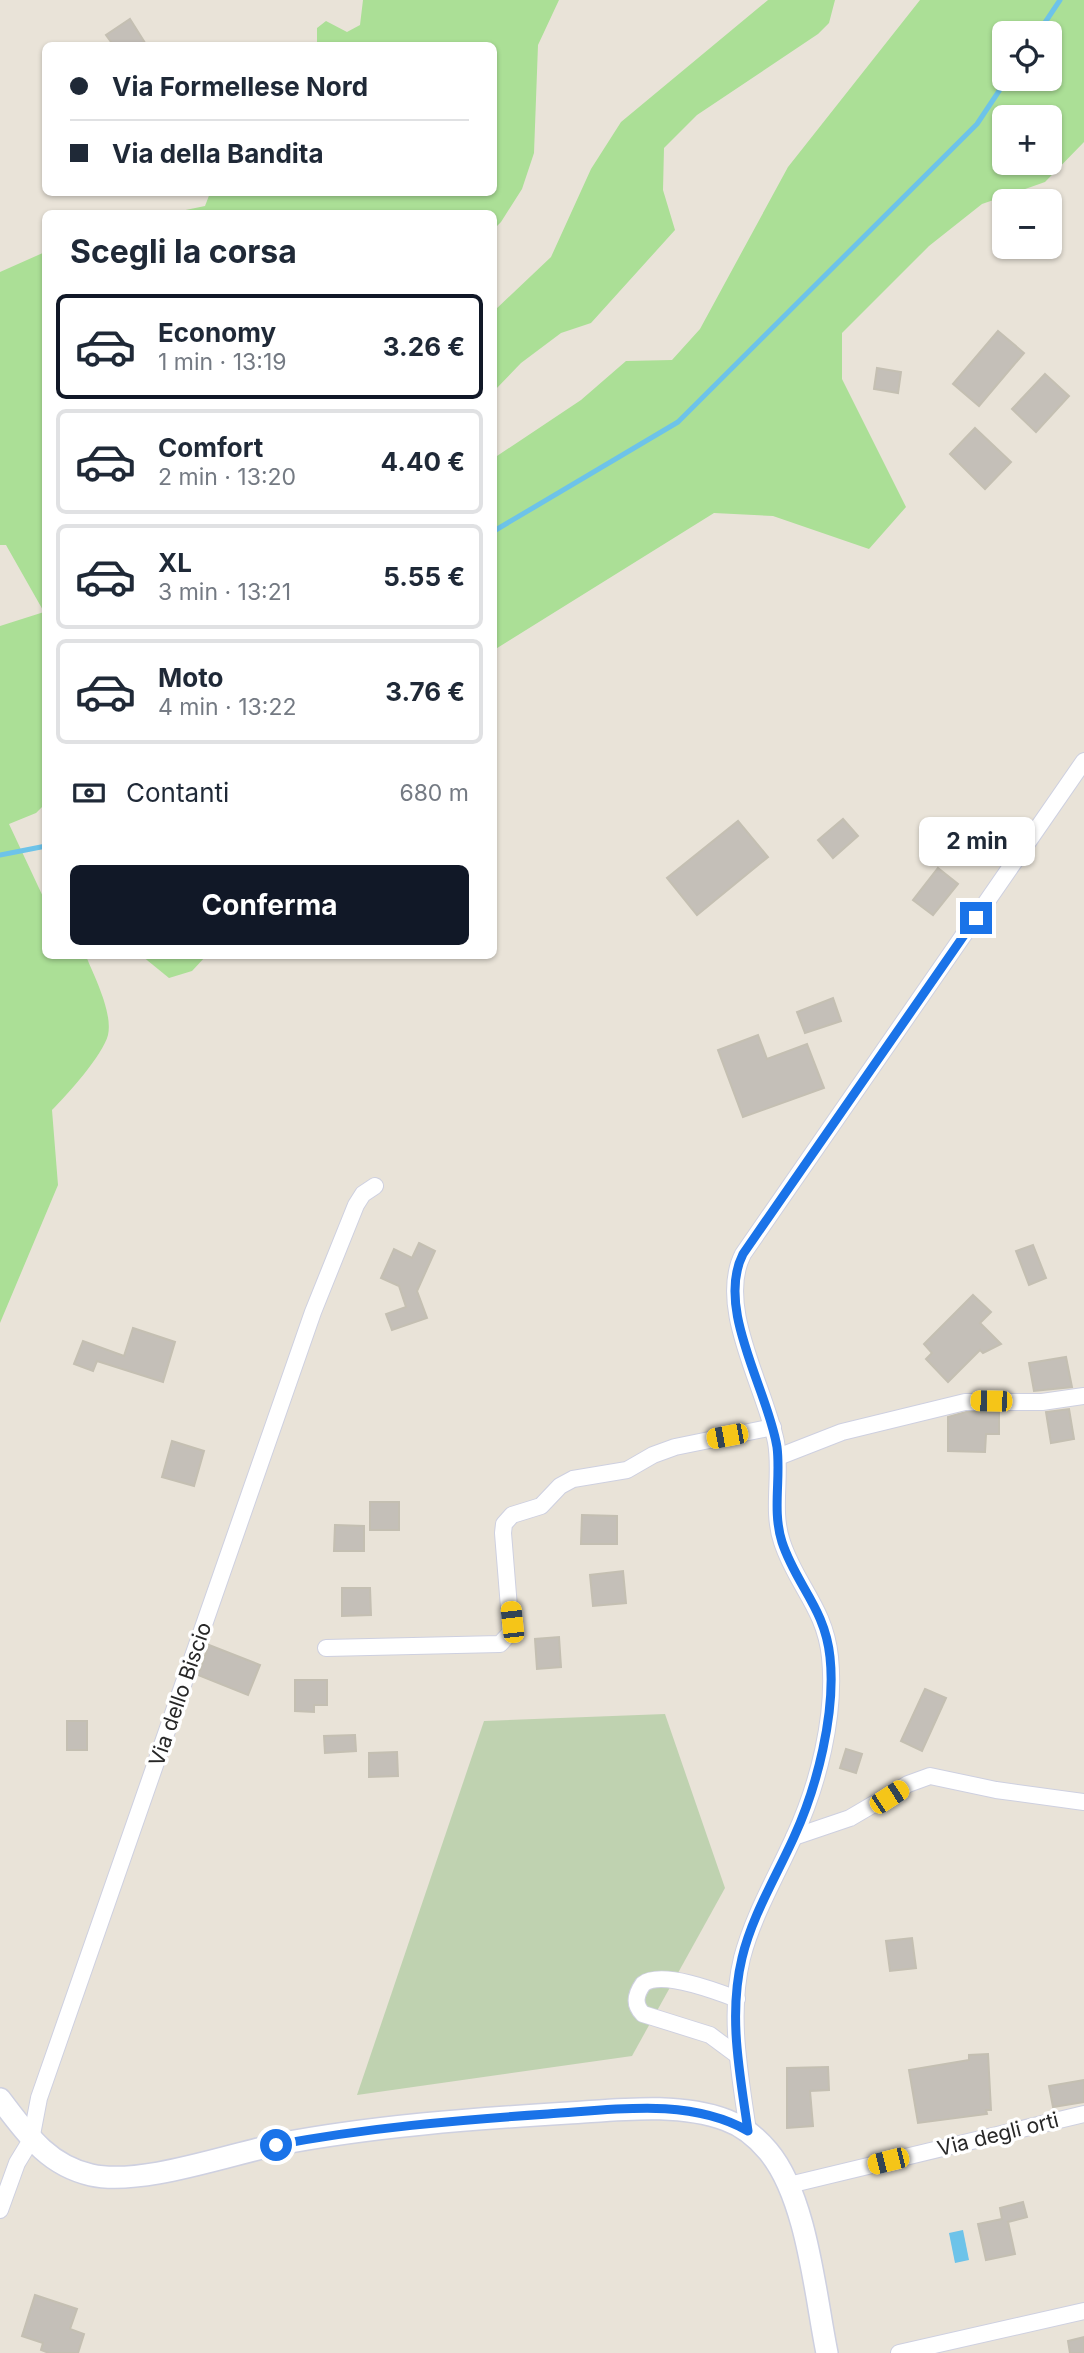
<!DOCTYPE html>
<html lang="it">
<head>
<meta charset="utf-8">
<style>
  body { margin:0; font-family:Inter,sans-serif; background:#f6f6f7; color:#1f2937; height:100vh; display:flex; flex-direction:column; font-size:26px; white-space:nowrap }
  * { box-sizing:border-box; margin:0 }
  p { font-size:23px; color:#747a83 }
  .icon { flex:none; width:38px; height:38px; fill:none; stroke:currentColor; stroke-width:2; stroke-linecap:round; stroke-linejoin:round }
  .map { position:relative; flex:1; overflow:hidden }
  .details { position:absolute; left:42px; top:210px; width:455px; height:749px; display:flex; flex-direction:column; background:#fff; border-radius:10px; box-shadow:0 2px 5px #0004 }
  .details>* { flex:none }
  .top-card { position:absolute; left:42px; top:42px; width:455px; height:154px; border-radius:10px; box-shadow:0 2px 5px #0004; display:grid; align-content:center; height:154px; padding:0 28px; background:#fff }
  .controls { position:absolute; left:992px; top:21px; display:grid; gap:14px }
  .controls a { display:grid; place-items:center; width:70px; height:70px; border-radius:10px; background:#fff; box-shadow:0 2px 5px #0004; font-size:35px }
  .end { position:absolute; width:32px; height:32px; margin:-16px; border:9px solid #1a73e8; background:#fff; box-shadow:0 0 0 4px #fff }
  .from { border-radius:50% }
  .bubble { position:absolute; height:49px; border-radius:10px; background:#fff; box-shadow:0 2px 5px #0004; font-size:23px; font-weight:700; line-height:49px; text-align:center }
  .car { position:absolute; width:21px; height:42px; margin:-21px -10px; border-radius:9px; box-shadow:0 0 5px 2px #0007; background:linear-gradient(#f5c518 24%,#345 0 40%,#f5c518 0 76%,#345 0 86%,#f5c518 0) }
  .top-card b { display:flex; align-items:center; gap:24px; height:66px; font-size:26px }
  .top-card b+b { border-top:2px solid #e0e1e3 }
  .top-card i { width:18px; height:18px; background:#1f2937 }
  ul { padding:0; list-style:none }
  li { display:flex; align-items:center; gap:21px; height:105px; margin:0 14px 10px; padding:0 14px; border:4px solid #e0e1e3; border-radius:10px }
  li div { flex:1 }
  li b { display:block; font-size:26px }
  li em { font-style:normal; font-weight:700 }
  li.on { border-color:#111827 }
  li>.icon { width:63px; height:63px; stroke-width:1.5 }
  h2 { padding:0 28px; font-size:32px; line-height:84px }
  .pay { display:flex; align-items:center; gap:18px; height:77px; padding:0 28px; font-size:26px }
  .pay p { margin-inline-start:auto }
  .primary-button { display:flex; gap:14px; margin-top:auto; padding:14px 28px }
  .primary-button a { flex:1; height:80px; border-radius:10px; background:#111827; color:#fff; font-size:28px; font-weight:700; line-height:80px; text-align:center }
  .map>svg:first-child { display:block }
  .green { fill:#abdf96; fill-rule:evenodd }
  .cemetery { fill:#bfd2b0 }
  .water { fill:#6dc3e9 }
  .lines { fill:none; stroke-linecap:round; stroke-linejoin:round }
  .stream { stroke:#6dc3e9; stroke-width:5 }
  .building { fill:#c4bfb8; stroke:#c4bfb2; stroke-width:2 }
  .street-casing { stroke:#ced0e0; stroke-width:18 }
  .secondary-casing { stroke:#ced0e0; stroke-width:24 }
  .street { stroke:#fff; stroke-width:16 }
  .secondary { stroke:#fff; stroke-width:21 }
  .route { stroke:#1a73e8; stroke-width:9 }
  .labels { text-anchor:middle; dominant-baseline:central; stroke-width:7; stroke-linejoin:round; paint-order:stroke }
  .street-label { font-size:21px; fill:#272727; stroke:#fff }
</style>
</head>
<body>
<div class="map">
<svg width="1084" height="2353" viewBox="0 0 1084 2353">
  <rect width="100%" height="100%" fill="#e9e3d8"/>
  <!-- green -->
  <g class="green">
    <polygon points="363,0 559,0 538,45 534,153 522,189 501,222 494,229 494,214 171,213 205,206 210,193 494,192 494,46 317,45 317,28 326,21 347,32 360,25"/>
    <polygon points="768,0 835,0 829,23 818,34 697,115 664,148 663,190 675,230 591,323 561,333 521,363 494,391 494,311 551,257 591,169 621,122"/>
    <path d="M 920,0 L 1084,0 L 1084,142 L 1045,182 L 982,204 L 929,246 L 842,333 L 842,379 L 906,507 L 869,549 L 773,516 L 714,513 L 494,650 L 494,458 L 581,400 L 626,361 L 672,360 L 700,329 L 788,167 ZM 1004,33 L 1050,33 L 1050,79 L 1004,79 ZM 1050,117 L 1050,163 L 1004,163 L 1004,117 Z"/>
    <path d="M 45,252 L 45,804 L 36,813 L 9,824 L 45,901 L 46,956 L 86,956 C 94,976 113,1012 108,1035 C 103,1055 67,1095 52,1110 L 58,1185 L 0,1323 L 0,626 L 44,612 L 6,545 L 0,545 L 0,272 Z"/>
    <polygon points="142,956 206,956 192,971 169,978"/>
  </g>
  <!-- cemetery -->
  <polygon class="cemetery" points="665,1714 725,1888 632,2056 357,2095 484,1721"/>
  <!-- water -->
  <polygon class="water" points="963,2230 969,2260 955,2263 949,2233"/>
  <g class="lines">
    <!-- stream -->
    <g class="stream">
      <polyline points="1038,33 1060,0"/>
      <polyline points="494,531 678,422 977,124 1007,79"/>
      <polyline points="0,855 46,846"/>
    </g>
  </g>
  <!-- building -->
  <g class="building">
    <polygon points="130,19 147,46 114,46 106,35"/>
    <polygon points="998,331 1024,353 979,406 953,384"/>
    <polygon points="877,368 901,372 898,393 874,389"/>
    <polygon points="1045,374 1069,396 1036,432 1012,409"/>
    <polygon points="975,428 1011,462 985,489 950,454"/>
    <polygon points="843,819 858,836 833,858 818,840"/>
    <polygon points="738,821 768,857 697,915 667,878"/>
    <polygon points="938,868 958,884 933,915 913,900"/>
    <polygon points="833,998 841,1021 805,1033 797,1012"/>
    <polygon points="758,1035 767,1059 807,1044 824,1088 743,1117 718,1050"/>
    <polygon points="419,1243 435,1251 417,1291 427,1318 392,1330 386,1314 406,1307 399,1286 381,1278 394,1249 412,1258"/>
    <polygon points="1033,1245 1046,1278 1029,1285 1016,1251"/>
    <polygon points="973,1295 991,1312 980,1323 1001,1344 983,1353 980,1350 948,1382 926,1359 932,1353 924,1344"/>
    <polygon points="133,1328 175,1342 163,1382 97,1361 93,1371 74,1364 83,1341 124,1356"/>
    <polygon points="1066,1357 1072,1387 1034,1391 1029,1363"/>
    <polygon points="1069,1409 1074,1439 1051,1443 1046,1412"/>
    <polygon points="966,1412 999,1412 999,1434 986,1434 985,1452 948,1451 948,1417"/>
    <polygon points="172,1441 204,1451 194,1486 162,1477"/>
    <rect x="370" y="1502" width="29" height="28"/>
    <polygon points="582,1515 617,1516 617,1544 581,1544"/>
    <polygon points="335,1525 364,1526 364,1551 334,1551"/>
    <polygon points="623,1571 626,1603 593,1606 590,1575"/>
    <polygon points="342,1588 370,1588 371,1615 342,1616"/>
    <polygon points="559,1637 561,1667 537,1669 535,1639"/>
    <polygon points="209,1645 260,1665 248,1695 198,1675"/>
    <polygon points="295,1680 327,1680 327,1705 314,1705 314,1712 295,1711"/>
    <polygon points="925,1689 946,1698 922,1751 901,1741"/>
    <rect x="67" y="1721" width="20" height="29"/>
    <polygon points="355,1735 356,1751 325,1753 324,1736"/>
    <polygon points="846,1749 862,1754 856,1773 840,1768"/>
    <polygon points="397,1752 398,1776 369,1777 369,1753"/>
    <polygon points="912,1938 916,1968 890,1971 886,1941"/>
    <polygon points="988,2054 991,2110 986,2110 987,2114 918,2123 909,2070 969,2060 969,2055"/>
    <polygon points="828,2067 829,2090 810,2091 813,2126 787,2128 787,2068"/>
    <polygon points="1084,2080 1084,2102 1053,2107 1049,2086"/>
    <polygon points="1023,2202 1027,2217 1008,2222 1015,2254 986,2260 978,2224 1002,2219 1000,2208"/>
    <polygon points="35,2295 77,2309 70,2329 84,2334 78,2353 49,2353 41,2350 43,2343 22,2336"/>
    <polygon points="1084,2337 1084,2353 1070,2353 1068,2341"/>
  </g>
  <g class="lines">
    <defs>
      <g id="street">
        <polyline points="778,1457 842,1432 965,1402 1042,1402 1084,1396"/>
        <polyline points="326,1648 500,1644 511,1632 503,1533 504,1524 512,1515 541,1506 560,1486 573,1479 627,1470 653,1455 675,1447 773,1427"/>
        <polyline points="794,1837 850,1818 908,1784 930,1776 996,1790 1084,1802"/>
        <path d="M 737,1999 C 716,1991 661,1970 643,1984 C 636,1994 633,2004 643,2014 L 710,2035 L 737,2055"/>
        <path d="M 748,2131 C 740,2074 728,2016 742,1958 C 753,1916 776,1877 794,1837 C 818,1785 836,1716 830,1657 C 825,1608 796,1585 782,1542 C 771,1510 782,1475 776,1442 C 765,1387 716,1307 743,1254 L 1084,761"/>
        <polyline points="789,2185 1084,2114"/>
        <polyline points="0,2210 17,2163 31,2140 39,2098 313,1312 356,1205 363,1194 375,1186"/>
        <polyline points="899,2353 1084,2311"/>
      </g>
      <path id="secondary" d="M 0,2099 C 26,2133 47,2165 91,2175 C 141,2186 227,2155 279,2144 C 374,2126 471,2119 568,2113 C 618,2110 678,2102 726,2120 C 743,2126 757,2138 768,2151 C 807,2197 815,2294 827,2353"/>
    </defs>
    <!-- street casing -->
    <use href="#street" class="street-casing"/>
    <!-- secondary casing -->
    <use href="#secondary" class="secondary-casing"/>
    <!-- street -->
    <use href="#street" class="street"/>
    <!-- secondary -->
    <use href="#secondary" class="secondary"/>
  </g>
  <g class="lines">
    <!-- route -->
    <path class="route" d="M 276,2145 C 366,2128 457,2120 548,2114 C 612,2110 689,2097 748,2131 C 740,2074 728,2016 742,1958 C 752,1916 776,1877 794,1837 C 817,1787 836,1713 830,1657 C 825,1608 796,1585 782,1542 C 772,1511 781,1478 777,1447 C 768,1390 715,1309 743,1254 L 976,918"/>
  </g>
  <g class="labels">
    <!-- street labels -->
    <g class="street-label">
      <text transform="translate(180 1694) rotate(-71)">Via dello Biscio</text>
      <text transform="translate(998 2134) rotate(-14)">Via degli orti</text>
    </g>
  </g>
</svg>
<div class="controls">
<a><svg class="icon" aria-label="locate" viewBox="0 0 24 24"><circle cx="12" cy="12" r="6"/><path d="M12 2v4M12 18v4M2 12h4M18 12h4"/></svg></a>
<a>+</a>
<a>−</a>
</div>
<i class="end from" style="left:276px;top:2145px"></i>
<i class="end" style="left:976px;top:918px"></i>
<div class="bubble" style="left:919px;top:817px;width:116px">2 min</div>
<i class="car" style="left:991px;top:1401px;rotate:271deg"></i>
<i class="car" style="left:727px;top:1436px;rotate:259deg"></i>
<i class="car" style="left:512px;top:1622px;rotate:354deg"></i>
<i class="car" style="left:889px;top:1797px;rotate:57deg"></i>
<i class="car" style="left:888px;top:2161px;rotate:256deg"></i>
<div class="top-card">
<b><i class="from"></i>Via Formellese Nord</b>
<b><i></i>Via della Bandita</b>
</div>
<section class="details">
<h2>Scegli la corsa</h2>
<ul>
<li class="on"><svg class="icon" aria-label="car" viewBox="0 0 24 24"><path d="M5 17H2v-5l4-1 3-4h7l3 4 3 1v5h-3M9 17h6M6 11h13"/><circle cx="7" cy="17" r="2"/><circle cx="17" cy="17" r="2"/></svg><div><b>Economy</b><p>1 min · 13:19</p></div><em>3.26 €</em></li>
<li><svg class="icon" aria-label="car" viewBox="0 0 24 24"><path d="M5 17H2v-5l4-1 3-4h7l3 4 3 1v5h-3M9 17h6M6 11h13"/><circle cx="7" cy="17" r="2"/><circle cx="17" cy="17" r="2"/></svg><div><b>Comfort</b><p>2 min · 13:20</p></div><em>4.40 €</em></li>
<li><svg class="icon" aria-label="car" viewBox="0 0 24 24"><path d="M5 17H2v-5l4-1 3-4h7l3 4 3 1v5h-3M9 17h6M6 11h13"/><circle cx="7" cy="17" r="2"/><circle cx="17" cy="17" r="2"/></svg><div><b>XL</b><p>3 min · 13:21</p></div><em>5.55 €</em></li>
<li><svg class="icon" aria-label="car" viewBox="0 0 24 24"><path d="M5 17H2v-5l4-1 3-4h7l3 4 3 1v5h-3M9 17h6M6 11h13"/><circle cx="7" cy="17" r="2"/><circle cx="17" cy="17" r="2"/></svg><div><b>Moto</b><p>4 min · 13:22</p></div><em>3.76 €</em></li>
</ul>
<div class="pay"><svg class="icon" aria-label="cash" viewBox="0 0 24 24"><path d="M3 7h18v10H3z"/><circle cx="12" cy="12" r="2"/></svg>Contanti<p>680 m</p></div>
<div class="primary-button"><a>Conferma</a></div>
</section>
</div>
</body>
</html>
